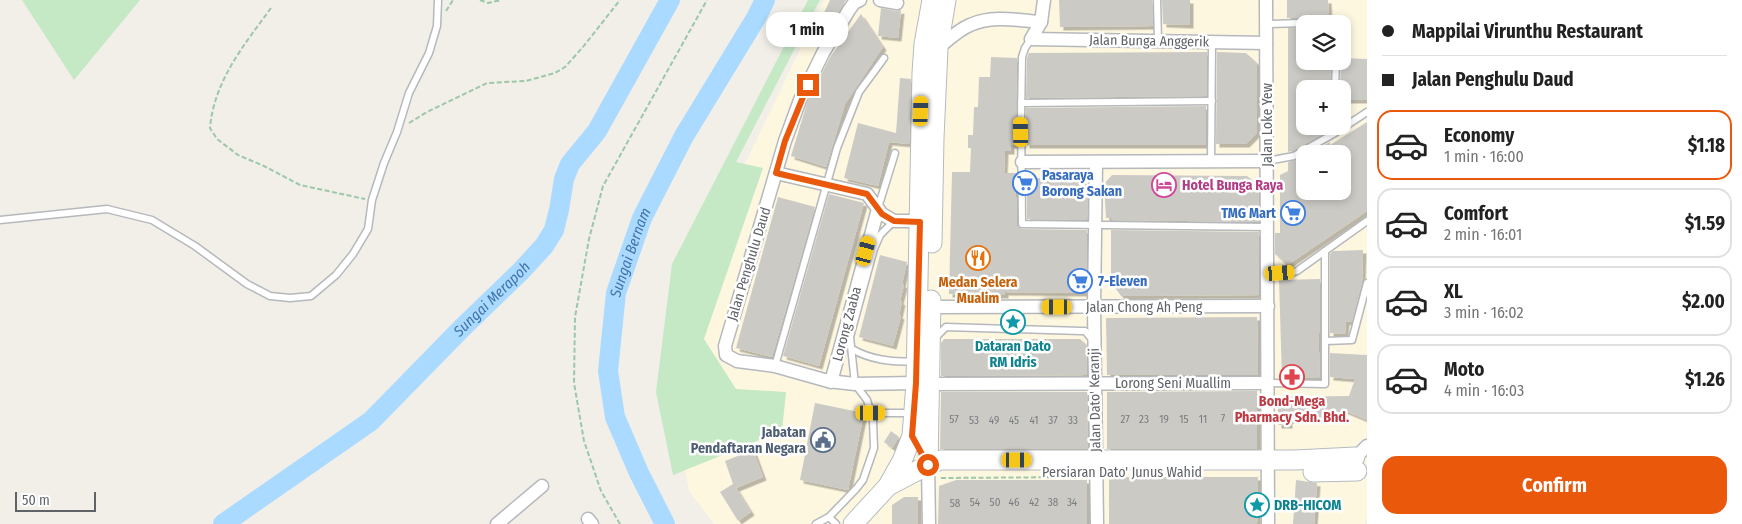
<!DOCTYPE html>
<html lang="en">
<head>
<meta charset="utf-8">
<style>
  body { margin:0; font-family:"Fira Sans Condensed",sans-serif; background:#f2f2f2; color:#222; height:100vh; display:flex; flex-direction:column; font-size:19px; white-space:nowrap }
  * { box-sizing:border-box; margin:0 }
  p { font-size:16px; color:#767676 }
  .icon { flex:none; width:28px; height:28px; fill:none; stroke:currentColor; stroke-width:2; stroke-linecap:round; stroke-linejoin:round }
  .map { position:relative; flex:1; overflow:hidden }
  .details { display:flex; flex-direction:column; background:#fff; width:375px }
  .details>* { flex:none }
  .top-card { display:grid; align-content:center; height:110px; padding:0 15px; background:#fff }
  .fabs { position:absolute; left:1296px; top:15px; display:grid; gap:10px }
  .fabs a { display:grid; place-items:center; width:55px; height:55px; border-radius:10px; background:#fff; box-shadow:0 2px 8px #0003; font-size:25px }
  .scale { position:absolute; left:15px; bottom:12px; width:81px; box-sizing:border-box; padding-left:5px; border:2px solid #5f6368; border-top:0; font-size:14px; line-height:18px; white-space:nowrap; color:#5f6368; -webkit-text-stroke:4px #fff; paint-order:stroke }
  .end { position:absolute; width:22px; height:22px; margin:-11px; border:6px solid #ea580c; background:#fff; box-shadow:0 0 0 2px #fff }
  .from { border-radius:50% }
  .bubble { position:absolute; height:35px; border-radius:15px; background:#fff; box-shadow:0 2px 8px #0003; font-size:16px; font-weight:700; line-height:35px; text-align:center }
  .car { position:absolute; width:15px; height:30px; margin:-15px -8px; border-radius:6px; box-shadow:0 0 4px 1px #0007; background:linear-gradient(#f5c518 24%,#345 0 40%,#f5c518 0 76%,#345 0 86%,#f5c518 0) }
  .top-card b { display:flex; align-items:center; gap:18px; height:48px; font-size:19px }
  .top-card b+b { border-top:1px solid #e0e0e0 }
  .top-card i { width:12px; height:12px; background:#222 }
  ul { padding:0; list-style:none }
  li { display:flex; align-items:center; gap:15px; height:70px; margin:0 10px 8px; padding:0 5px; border:2px solid #e0e0e0; border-radius:15px }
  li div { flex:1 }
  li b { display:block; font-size:19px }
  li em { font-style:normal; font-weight:700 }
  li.current { border-color:#ea580c }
  li>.icon { width:45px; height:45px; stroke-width:1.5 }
  .cta { display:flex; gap:10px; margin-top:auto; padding:10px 15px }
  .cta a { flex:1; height:58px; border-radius:15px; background:#ea580c; color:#fff; font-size:20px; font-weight:700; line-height:58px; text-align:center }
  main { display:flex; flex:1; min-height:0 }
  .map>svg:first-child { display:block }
  .commercial { fill:#fef7e0; fill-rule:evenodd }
  .green { fill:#c5e8c5 }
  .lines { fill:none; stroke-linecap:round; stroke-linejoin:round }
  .river { stroke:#aadaff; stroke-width:20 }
  .building { fill:#cccac5; filter:url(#shadow) }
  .lane-casing { stroke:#b5b8bc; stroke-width:9 }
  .street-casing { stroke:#b5b8bc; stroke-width:15 }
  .secondary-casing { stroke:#b6babf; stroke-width:21 }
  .path { stroke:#9cc7a9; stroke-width:2; stroke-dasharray:5 2.5; stroke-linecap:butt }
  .lane { stroke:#fff; stroke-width:6 }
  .street { stroke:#fff; stroke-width:12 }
  .secondary { stroke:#fff; stroke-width:19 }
  .route { stroke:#ea580c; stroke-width:6 }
  .labels { text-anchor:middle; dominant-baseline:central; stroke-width:5; stroke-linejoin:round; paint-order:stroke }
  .number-label { font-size:11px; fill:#7a7d7f }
  .street-label { font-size:14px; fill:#5f6368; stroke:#fff }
  .shop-label { font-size:14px; font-weight:bold; fill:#366cbe; stroke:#fff; text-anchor:start }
  .hotel-label { font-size:14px; font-weight:bold; fill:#b23c85; stroke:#fff; text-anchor:start }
  .food-label { font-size:14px; font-weight:bold; fill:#c56008; stroke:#fff }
  .culture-label { font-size:14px; font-weight:bold; fill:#0d838f; stroke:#fff }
  .health-label { font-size:14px; font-weight:bold; fill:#be3a42; stroke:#fff }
  .service-label { font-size:14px; font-weight:bold; fill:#4e5e75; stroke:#fff; text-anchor:end }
  .water-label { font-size:15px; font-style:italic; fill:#4174aa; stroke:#fff }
</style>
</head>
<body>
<main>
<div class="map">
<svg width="1367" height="524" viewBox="0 0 1367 524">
  <defs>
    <filter id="shadow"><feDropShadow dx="3.5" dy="3.5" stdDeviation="0" flood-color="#0004"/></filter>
  </defs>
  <rect width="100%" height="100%" fill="#f1efe8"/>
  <!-- commercial -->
  <path class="commercial" d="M 824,0 L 1367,0 L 1367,517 L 1365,524 L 714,524 L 689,491 L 669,385 L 699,259 ZM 1305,24 L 1342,24 L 1342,61 L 1305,61 ZM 1305,89 L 1342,89 L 1342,126 L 1305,126 ZM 1305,154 L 1342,154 L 1342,191 L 1305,191 Z"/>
  <!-- green -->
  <g class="green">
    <polygon points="22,0 140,0 74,80"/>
    <polygon points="808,0 820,0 736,162 763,168 704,339 736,389 786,392 782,431 673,475 656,392 672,264"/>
  </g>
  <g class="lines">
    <!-- river -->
    <g class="river">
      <path id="s1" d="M 223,524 L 371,421 L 462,328 L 521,271 L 544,246 L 554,230 L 559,210 L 564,179 L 570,164 L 597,131 L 670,0"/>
      <path id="s2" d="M 665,524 L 639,473 L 615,417 L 608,371 L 616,293 L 642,218 L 684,136 L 756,18 L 765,0"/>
    </g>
  </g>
  <!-- building -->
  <g class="building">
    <polygon points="830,0 846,0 833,20 823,15"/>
    <polygon points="1059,0 1152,0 1153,24 1152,26 1060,27"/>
    <polygon points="1162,0 1190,0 1190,25 1163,24"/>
    <polygon points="1287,0 1328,0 1329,17 1287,18"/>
    <polygon points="881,8 896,11 901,10 898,38 878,36"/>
    <polygon points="861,14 883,47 845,104 826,167 791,156 807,103 830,57"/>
    <polygon points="1288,28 1305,28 1305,61 1331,61 1330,89 1305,89 1305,126 1330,126 1330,130 1292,151 1288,152"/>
    <polygon points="1207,52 1207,96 1026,98 1027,58 1029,53"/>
    <polygon points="1217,52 1246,53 1257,63 1257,133 1246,144 1216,144"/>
    <polygon points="991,57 1017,58 1016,145 1011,145 1011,151 1005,151 1004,173 1016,173 1015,198 1017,197 1017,226 1022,229 1087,230 1086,293 1005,292 1005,295 949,294 952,172 970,172 971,148 968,148 968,135 973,135 974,107 978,107 979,77 990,77"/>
    <polygon points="1342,58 1367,59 1367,100 1342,100 1342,89 1340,89 1341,61 1342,61"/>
    <polygon points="900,78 911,79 909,144 889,142 878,186 844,178 858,123 896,133"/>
    <polygon points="1206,106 1206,145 1026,145 1026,108"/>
    <polygon points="1367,122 1367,211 1289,264 1284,262 1275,254 1275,233 1280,233 1280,175 1288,171 1288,162 1296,160 1305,156 1305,191 1342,191 1342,154 1308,154 1330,142 1330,145"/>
    <polygon points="1112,175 1247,176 1258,184 1259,222 1111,220 1111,218 1106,218 1104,184"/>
    <polygon points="1036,178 1081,179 1088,186 1087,220 1027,219 1027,187"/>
    <polygon points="829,194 864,203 819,366 783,356"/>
    <polygon points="778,197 815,207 772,357 736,348"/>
    <polygon points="1111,230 1259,232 1259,295 1121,296 1111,282"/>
    <polygon points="1363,250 1362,282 1352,321 1346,322 1345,334 1330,333 1330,254 1333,251"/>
    <polygon points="880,255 907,262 902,284 904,285 900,301 902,302 899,315 901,316 893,346 859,337"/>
    <polygon points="1320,279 1320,333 1318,333 1319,352 1320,352 1319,378 1282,378 1279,280"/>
    <polygon points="1257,317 1258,375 1107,375 1106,318"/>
    <polygon points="944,339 1080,339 1086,344 1087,375 941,376 941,343"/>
    <polygon points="1330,353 1367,355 1367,420 1343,410 1343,419 1289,420 1289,425 1278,425 1278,397 1349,396 1355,379 1330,377"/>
    <polygon points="1257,391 1257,449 1107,449 1107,392"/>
    <polygon points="941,392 1087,392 1088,449 940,449"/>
    <polygon points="815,403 864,413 848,490 800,480"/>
    <polygon points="891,431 899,437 892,448 884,442"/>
    <polygon points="753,450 763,477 736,488 751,512 738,521 720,492 733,484 725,461"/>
    <polygon points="1109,477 1258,477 1257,524 1109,524"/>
    <polygon points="956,480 1087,480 1087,524 938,524 939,486"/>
    <polygon points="1296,480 1317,483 1314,524 1293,524"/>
    <polygon points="904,497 918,497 918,524 892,524 892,505"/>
  </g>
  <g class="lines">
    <defs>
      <g id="lane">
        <polyline points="1157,0 1158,41"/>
        <polyline points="1266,24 1336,22 1336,24"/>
        <polyline points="1031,39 1025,48 1022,57 1021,117 1022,224 1267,227"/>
        <polyline points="1335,89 1336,61"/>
        <polyline points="1021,103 1212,101"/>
        <polyline points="1267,161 1294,156 1335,133 1367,112"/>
        <polyline points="1211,162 1212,43"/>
        <polyline points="878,208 895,153"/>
        <polyline points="0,220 107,209 152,220 195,246 247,284 270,296 290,298 311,296 336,275 353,254 368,229 372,200 384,163 397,132 409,93 429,53 437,26 438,0"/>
        <polyline points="1267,274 1291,273 1297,271 1367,221"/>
        <polyline points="1019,329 1020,307"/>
        <polyline points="934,339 946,327 1081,331 1085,331 1092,339"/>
        <polyline points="1326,341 1352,340 1367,283"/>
        <path d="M 852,349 C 869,359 893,363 913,361"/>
        <polyline points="775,366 837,148 859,92 884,58"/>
        <polyline points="1268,383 1325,384 1325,251"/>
        <polyline points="871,413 912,413"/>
        <polyline points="816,524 829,517"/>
        <polyline points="836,524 829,517 856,489 863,480 874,448 873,421 867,400 855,384 850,337 874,249 880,235 894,221"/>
      </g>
      <g id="street">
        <polyline points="860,0 854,3 849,10 823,53 800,100 785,141 725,346 726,355 737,361 775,366 828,381 855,384 916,383"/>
        <polyline points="880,0 897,3"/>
        <polyline points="1044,0 1041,22 1031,39 1266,43"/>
        <polyline points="1266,0 1268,524"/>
        <path d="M 938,48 C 948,40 958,30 970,25 C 992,15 1017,20 1041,22"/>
        <polyline points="1022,162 1267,161"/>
        <polyline points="1096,163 1094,307 1097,524"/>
        <polyline points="776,173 867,194 882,214 894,221 927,221"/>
        <polyline points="930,307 1268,306"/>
        <polyline points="831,382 878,209"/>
        <polyline points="929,384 1268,383"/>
        <polyline points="1361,452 1367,446"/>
        <polyline points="928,465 929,524"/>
        <polyline points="588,519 592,524"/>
        <polyline points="497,524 542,486"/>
      </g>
      <g id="secondary">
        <polyline points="932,243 934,138 938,48 946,0"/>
        <polyline points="928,465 931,300"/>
        <polyline points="1313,472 1357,471"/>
        <polyline points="888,486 928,465 941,460 1295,460 1355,457"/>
        <polyline points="853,524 888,486 902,461 912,436 916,383 922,73 924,44 932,0"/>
      </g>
    </defs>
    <!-- lane casing -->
    <use href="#lane" class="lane-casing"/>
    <!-- street casing -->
    <use href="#street" class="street-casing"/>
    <!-- secondary casing -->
    <use href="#secondary" class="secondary-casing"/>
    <!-- path -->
    <g class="path">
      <polyline points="480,0 488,3 501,0"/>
      <path d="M 271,8 C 244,45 214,81 210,128 L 217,139 L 238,155 L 264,166 L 300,185 L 365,199"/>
      <polyline points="446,11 453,0"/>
      <polyline points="409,123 427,112 487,83 526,81 555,73 565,67 583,47 620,0"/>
      <polyline points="941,478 1086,477"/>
      <polyline points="620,524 601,491 584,441 574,383 575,317 589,239 603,186 707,0"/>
    </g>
    <!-- lane -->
    <use href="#lane" class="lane"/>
    <!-- street -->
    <use href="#street" class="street"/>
    <!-- secondary -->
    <use href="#secondary" class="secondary"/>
  </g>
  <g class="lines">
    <!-- route -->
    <polyline class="route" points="808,85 785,141 776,173 867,194 882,214 894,221 920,222 916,383 912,436 928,465"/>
  </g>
  <!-- icons -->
  <defs>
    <symbol id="supermarket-ring" viewBox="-11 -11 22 22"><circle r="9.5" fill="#fff" stroke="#3f7fe0" stroke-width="1.5"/><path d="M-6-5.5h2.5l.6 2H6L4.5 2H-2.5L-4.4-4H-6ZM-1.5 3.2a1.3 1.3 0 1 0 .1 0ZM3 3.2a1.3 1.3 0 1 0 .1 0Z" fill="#3f7fe0"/></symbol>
    <symbol id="hotel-ring" viewBox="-11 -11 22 22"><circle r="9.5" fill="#fff" stroke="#d1479c" stroke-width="1.5"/><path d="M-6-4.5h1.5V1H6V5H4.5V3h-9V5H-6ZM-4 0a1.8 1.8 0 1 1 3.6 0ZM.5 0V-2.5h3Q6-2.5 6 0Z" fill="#d1479c"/></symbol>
    <symbol id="restaurant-ring" viewBox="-11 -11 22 22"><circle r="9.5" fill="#fff" stroke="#e8710a" stroke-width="1.5"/><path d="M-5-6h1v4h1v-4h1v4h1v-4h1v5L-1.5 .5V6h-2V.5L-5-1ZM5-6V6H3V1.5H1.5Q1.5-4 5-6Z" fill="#e8710a"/></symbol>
    <symbol id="sight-ring" viewBox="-11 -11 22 22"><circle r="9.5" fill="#fff" stroke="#0f9aa8" stroke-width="1.5"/><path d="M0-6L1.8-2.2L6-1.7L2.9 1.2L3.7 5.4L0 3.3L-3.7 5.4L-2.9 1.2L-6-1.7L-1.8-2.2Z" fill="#0f9aa8"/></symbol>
    <symbol id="pharmacy-ring" viewBox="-11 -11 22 22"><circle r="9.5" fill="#fff" stroke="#e0444e" stroke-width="1.5"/><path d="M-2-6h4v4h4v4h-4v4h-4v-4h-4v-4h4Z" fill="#e0444e"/></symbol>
    <symbol id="civic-ring" viewBox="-11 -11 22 22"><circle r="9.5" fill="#fff" stroke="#5c6f8a" stroke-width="1.5"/><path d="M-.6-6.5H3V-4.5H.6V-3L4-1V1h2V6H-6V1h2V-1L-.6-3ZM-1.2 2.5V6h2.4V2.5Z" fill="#5c6f8a"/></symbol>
  </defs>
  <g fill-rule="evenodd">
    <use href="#supermarket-ring" x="1011" y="169" width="28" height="28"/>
    <use href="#hotel-ring" x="1150" y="171" width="28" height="28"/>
    <use href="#supermarket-ring" x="1279" y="199" width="28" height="28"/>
    <use href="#restaurant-ring" x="964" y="244" width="28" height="28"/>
    <use href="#supermarket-ring" x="1066" y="267" width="28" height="28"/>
    <use href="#sight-ring" x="999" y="308" width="28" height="28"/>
    <use href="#pharmacy-ring" x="1278" y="363" width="28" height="28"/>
    <use href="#civic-ring" x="809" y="426" width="28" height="28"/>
    <use href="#sight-ring" x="1243" y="491" width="28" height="28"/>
  </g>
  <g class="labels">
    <!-- number labels -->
    <g class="number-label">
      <text x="1223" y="418">7</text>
      <text x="954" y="419">57</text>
      <text x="1125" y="419">27</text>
      <text x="1144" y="419">23</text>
      <text x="1164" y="419">19</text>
      <text x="1184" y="419">15</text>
      <text x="1203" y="419">11</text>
      <text x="974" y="420">53</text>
      <text x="994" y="420">49</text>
      <text x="1014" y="420">45</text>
      <text x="1034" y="420">41</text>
      <text x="1053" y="420">37</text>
      <text x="1073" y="420">33</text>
      <text x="975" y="502">54</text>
      <text x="995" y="502">50</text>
      <text x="1014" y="502">46</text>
      <text x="1034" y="502">42</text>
      <text x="1053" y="502">38</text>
      <text x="1072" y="502">34</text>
      <text x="955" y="503">58</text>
    </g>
    <!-- street labels -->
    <g class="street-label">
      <text transform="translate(1149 41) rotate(1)">Jalan Bunga Anggerik</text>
      <text transform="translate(1267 125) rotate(-90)">Jalan Loke Yew</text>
      <text transform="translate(749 264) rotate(-73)">Jalan Penghulu Daud</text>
      <text x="1144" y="307">Jalan Chong Ah Peng</text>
      <text transform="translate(847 324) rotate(-75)">Lorong Zaaba</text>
      <text x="1173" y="383">Lorong Seni Muallim</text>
      <text transform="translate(1095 400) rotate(-91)">Jalan Dato' Keranji</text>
      <text x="1122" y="472">Persiaran Dato' Junus Wahid</text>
    </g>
    <!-- shop labels -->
    <g class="shop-label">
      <text x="1042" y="175">Pasaraya<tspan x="1042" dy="16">Borong Sakan</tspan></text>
      <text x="1276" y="213" text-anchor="end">TMG Mart</text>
      <text x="1098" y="281">7-Eleven</text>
    </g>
    <!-- hotel labels -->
    <g class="hotel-label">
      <text x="1182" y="185">Hotel Bunga Raya</text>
    </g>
    <!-- food labels -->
    <g class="food-label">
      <text x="978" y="282">Medan Selera<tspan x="978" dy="16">Mualim</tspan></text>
    </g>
    <!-- culture labels -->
    <g class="culture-label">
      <text x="1013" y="346">Dataran Dato<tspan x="1013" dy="16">RM Idris</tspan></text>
      <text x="1274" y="505" text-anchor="start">DRB-HICOM</text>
    </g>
    <!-- health labels -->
    <g class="health-label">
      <text x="1292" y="401">Bond-Mega<tspan x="1292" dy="16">Pharmacy Sdn. Bhd.</tspan></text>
    </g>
    <!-- service labels -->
    <g class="service-label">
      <text x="806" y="432">Jabatan<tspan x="806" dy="16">Pendaftaran Negara</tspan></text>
    </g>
    <!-- water labels -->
    <g class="water-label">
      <text stroke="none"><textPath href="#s2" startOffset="286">Sungai Bernam</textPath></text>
      <text stroke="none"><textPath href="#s1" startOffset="352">Sungai Merapoh</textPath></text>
    </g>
  </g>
</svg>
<div class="fabs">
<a><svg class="icon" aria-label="layers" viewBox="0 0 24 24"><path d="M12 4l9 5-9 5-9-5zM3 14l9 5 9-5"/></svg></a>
<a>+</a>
<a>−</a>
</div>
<div class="scale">50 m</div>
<i class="end from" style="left:928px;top:465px"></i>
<i class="end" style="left:808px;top:85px"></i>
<div class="bubble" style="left:766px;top:12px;width:82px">1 min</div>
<i class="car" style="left:921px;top:111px;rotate:2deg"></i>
<i class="car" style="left:1021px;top:132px;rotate:359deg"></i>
<i class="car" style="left:866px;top:251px;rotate:15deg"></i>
<i class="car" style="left:1280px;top:273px;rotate:86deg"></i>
<i class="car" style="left:1057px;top:307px;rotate:270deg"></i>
<i class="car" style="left:871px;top:413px;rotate:90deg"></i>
<i class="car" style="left:1017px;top:460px;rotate:90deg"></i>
</div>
<section class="details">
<div class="top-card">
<b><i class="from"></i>Mappilai Virunthu Restaurant</b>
<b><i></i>Jalan Penghulu Daud</b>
</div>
<ul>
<li class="current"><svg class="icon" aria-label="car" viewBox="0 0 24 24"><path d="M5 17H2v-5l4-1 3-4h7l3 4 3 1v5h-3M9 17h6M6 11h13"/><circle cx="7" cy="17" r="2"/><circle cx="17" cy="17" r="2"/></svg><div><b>Economy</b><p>1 min · 16:00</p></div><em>$1.18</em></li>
<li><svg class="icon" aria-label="car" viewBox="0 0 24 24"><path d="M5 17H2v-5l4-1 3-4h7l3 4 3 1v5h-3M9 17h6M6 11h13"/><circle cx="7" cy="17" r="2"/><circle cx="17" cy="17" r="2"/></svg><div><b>Comfort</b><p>2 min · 16:01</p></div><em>$1.59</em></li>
<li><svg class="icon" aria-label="car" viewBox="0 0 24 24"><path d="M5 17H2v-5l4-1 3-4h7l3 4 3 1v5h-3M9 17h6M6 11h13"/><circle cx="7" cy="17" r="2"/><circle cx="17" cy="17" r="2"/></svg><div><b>XL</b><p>3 min · 16:02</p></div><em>$2.00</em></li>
<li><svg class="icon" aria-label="car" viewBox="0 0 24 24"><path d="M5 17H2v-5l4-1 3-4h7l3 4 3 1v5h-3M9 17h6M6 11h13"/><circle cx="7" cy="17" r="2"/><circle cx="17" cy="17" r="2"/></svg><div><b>Moto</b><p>4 min · 16:03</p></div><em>$1.26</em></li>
</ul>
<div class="cta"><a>Confirm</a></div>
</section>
</main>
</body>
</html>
